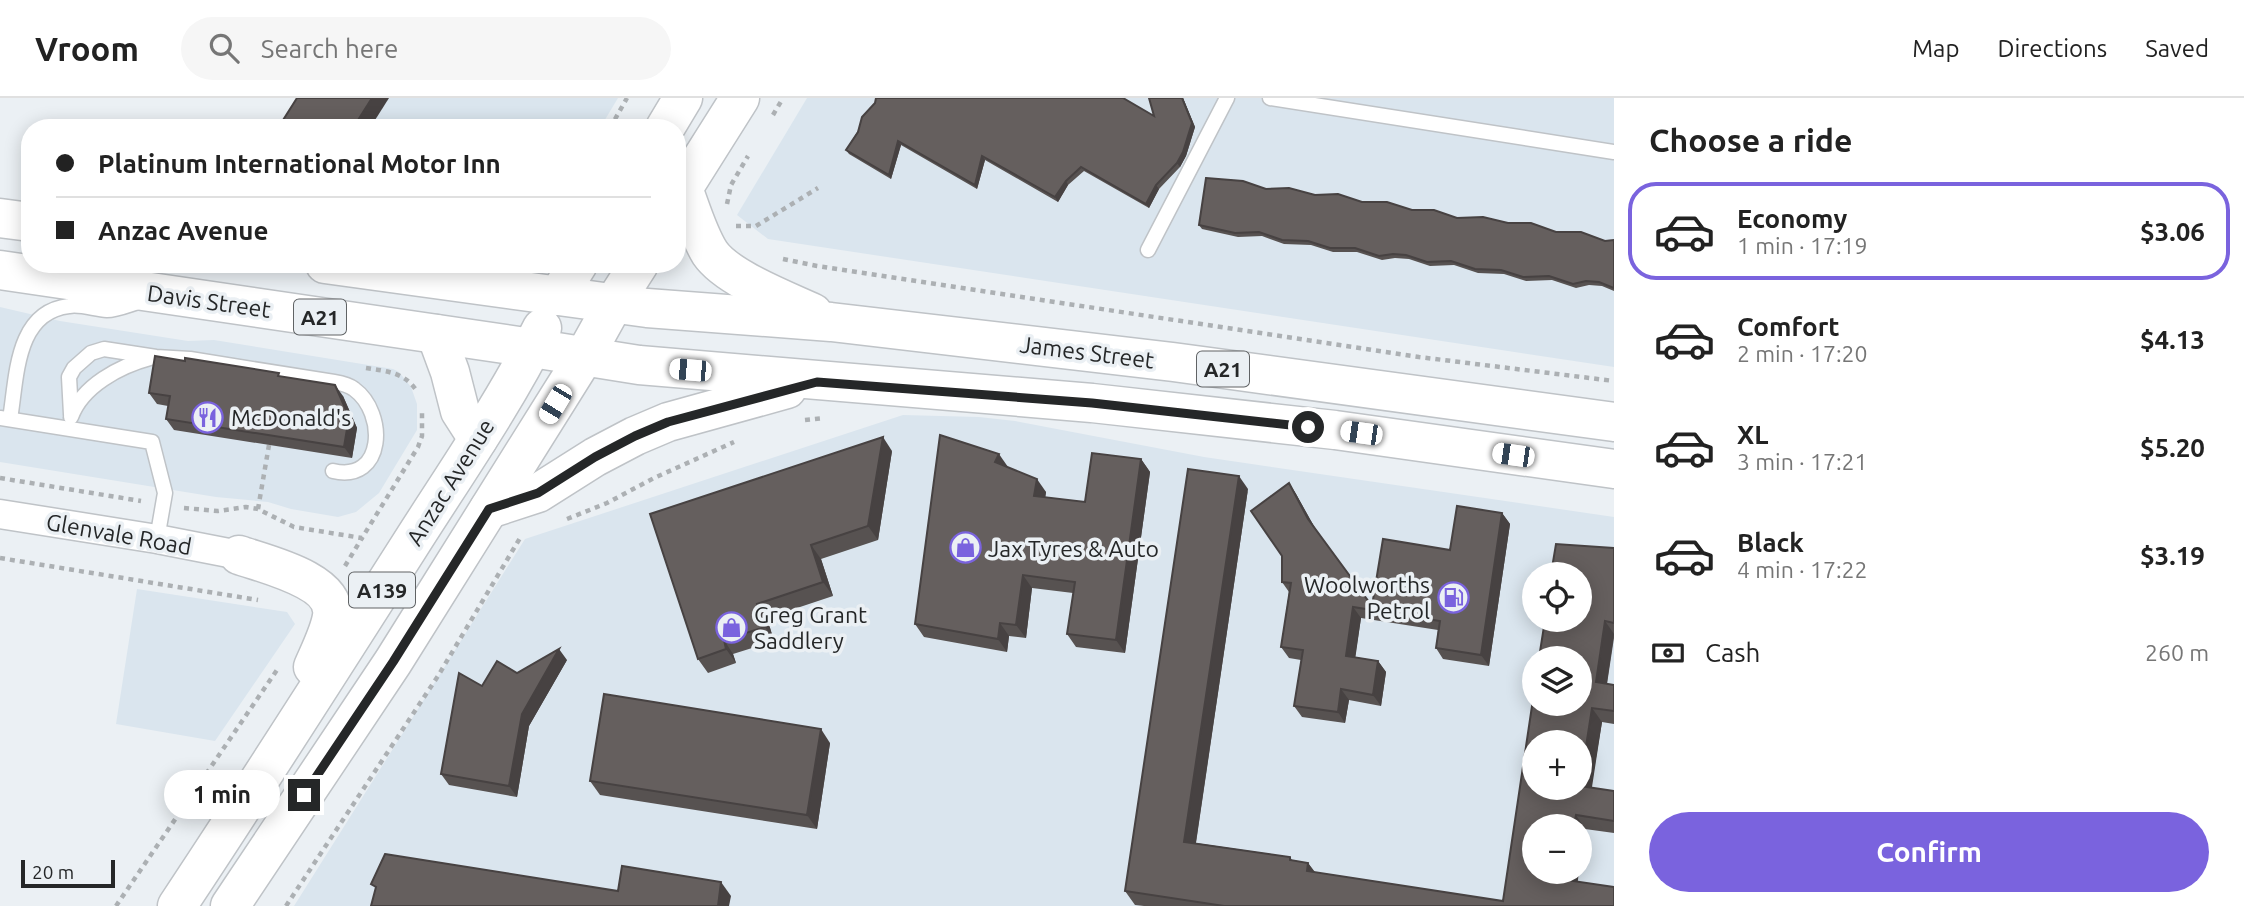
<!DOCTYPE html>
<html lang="en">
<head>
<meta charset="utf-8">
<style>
  body { margin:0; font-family:Ubuntu,sans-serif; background:#f6f6f6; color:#222; height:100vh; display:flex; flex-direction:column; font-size:26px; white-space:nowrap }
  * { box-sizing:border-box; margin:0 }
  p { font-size:23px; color:#767676 }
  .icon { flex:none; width:38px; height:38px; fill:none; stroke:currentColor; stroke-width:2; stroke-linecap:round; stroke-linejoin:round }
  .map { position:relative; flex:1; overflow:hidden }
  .panel { display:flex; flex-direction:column; background:#fff; width:630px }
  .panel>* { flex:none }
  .guide { position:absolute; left:21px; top:21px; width:665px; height:154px; border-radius:28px; box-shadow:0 4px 18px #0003; display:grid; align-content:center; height:154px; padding:0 35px; background:#fff }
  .buttons { position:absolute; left:1522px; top:464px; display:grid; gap:14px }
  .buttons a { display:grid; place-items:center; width:70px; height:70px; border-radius:50%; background:#fff; box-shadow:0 4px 18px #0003; font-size:35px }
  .scale { position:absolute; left:21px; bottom:18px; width:94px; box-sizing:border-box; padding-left:7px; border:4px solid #252728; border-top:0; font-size:19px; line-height:24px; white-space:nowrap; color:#252728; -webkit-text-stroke:5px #ebf0f4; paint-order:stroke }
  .end { position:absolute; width:32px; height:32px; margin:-16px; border:9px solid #252728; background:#fff; box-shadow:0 0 0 4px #fff }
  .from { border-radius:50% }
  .bubble { position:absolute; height:49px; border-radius:24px; background:#fff; box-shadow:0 4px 18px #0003; font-size:23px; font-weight:600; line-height:49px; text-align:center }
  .car { position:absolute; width:21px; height:42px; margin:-21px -10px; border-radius:9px; box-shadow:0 0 5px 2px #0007; background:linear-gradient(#fff 24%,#345 0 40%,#fff 0 76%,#345 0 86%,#fff 0) }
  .guide b { display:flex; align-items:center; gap:24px; height:66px; font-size:26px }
  .guide b+b { border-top:2px solid #e0e0e0 }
  .guide i { width:18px; height:18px; background:#222 }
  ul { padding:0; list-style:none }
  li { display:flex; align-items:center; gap:21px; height:98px; margin:0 14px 10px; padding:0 21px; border:4px solid transparent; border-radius:28px }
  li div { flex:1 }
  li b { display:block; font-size:26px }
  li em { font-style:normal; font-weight:600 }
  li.current { border-color:#7a63de }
  li>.icon { width:63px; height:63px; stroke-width:1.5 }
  h2 { padding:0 35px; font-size:32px; line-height:84px }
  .pay { display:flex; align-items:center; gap:18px; height:77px; padding:0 35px; font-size:26px }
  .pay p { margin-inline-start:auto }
  .button { display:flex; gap:14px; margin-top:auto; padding:14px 35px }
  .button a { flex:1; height:80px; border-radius:42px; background:#7a63de; color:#fff; font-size:28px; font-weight:600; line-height:80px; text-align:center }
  header { display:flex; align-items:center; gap:42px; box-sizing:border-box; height:98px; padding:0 35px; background:#fff; border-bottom:2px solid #e0e0e0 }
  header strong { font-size:33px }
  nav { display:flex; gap:38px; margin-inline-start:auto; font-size:24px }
  .search { width:490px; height:63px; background:#f6f6f6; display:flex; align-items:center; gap:18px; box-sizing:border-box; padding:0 24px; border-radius:38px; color:#767676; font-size:26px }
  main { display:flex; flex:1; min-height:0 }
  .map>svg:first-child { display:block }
  .built { fill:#dae5ee; fill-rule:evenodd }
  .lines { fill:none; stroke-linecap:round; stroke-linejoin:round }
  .lane-casing { stroke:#bfc3c7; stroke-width:17 }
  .street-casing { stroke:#bfc3c7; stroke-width:31 }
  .primary-casing { stroke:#bfc3c7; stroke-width:41 }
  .highway-casing { stroke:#bfc3c7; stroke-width:41 }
  .path { stroke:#acb0b3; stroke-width:4.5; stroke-dasharray:5 5; stroke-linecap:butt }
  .lane { stroke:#fff; stroke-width:14 }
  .street { stroke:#fff; stroke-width:28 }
  .primary { stroke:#fff; stroke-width:38 }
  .highway { stroke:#fff; stroke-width:38 }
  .wall { fill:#575251 }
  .shaded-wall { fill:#474242 }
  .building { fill:#655f5e; stroke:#474242; stroke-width:2 }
  .route { stroke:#252728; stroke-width:9 }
  .labels { text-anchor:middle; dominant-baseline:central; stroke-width:7; stroke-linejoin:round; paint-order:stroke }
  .shield { fill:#ebf0f4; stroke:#606365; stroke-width:2 }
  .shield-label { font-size:21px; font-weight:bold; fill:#252728 }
  .street-label { font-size:23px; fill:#252728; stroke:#ebf0f4 }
  .poi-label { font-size:23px; fill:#252728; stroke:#ebf0f4; text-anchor:start }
</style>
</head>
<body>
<header>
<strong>Vroom</strong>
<div class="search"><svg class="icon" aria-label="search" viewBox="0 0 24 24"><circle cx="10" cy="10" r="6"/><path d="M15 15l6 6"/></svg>Search here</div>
<nav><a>Map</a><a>Directions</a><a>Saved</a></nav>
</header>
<main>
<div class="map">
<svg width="1614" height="808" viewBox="0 0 1614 808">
  <rect width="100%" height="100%" fill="#ebf0f4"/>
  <!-- built -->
  <g class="built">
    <polygon points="305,0 618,0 600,30 287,30"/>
    <polygon points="807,0 1614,0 1614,269 768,141 737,117"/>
    <polygon points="0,209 60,223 188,243 214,242 393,271 399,274 411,289 417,306 417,332 379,395 356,414 338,419 291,411 268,404 216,399 0,364"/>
    <path d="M 903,317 L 979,319 L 1015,323 L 1204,359 L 1614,419 L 1614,808 L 294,808 L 525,441 ZM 1535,476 L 1580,476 L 1580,522 L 1535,522 ZM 1535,560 L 1580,560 L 1580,606 L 1535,606 ZM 1535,644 L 1580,644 L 1580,690 L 1535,690 ZM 1535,728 L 1580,728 L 1580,774 L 1535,774 Z"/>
    <polygon points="137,491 287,514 295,526 215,643 116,626"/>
  </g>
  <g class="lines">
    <defs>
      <g id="lane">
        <polyline points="1270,0 1614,54"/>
        <polyline points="1148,152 1227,0"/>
        <path d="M 71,316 L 69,279 L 74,270 L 91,255 L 104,251 L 156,259 L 190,261 L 334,284 C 340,285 349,287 354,291 C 387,315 385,385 333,373"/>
        <path d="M 71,319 C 82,288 120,268 150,260"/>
        <polyline points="0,320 152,344 165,395 157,441"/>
        <path d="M 10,321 C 17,280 15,214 69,208 C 81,206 94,211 107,212 C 117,212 128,207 138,204"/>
      </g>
      <polyline id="street" points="0,416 157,441 239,457"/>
      <g id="primary">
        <polyline points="665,30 683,0"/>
        <polyline points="677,100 740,0"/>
        <polyline points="558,198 578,166"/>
        <polyline points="614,205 639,166"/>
      </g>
      <g id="highway">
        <path d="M 683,90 C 691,111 698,136 710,155 C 727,180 785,202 813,215"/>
        <polyline points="0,120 30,124"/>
        <polyline points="325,166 647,210 831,224 1173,264 1614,324"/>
        <polyline points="0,172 532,250 639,267 1092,305 1335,332 1614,371"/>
        <polyline points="436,236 450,274 460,313 478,341"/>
        <polyline points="489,411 538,395 595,359 635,338 668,324 787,291"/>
        <path d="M 239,457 C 264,466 337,482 332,518 C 330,533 319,555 313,569"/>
        <path d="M 177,808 C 256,689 333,568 410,447 C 455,376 504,306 542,230"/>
        <polyline points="230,808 393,564 584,259 614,205"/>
      </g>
    </defs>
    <!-- lane casing -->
    <use href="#lane" class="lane-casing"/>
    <!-- street casing -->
    <use href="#street" class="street-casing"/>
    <!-- primary casing -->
    <use href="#primary" class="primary-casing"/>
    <!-- highway casing -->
    <use href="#highway" class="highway-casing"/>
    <!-- path -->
    <g class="path">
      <polyline points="773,17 783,0"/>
      <polyline points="610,30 627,0"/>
      <polyline points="727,106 731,87 748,58"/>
      <polyline points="736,128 756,128 818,90"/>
      <polyline points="783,161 817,168 1419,259 1614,283"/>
      <path d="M 366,270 C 385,273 404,274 416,292"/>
      <polyline points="805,322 824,320"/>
      <polyline points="0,380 141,403"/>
      <polyline points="184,410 218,413 246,409 258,411 294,429 362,440 418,349 422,338 422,314"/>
      <polyline points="258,411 269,347"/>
      <polyline points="567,421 607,405 654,380 734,344"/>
      <polyline points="0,460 258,502"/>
      <polyline points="345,468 362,440"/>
      <polyline points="116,808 279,569"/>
      <polyline points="286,808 438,578 520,440 523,438"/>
    </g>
    <!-- lane -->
    <use href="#lane" class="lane"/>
    <!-- street -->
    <use href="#street" class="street"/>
    <!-- primary -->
    <use href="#primary" class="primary"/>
    <!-- highway -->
    <use href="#highway" class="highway"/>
  </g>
  <!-- wall -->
  <g class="wall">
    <polygon points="1149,0 1183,0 1195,29 1186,58 1180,69 1159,91 1149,110 1084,73 1068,87 1058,104 985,62 977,91 901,47 891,81 849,56 846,52 875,5 1154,18"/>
    <polygon points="1266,91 1362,104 1457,120 1508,125 1605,143 1614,142 1614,193 1602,188 1589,187 1576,190 1552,182 1526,183 1504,176 1478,175 1454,167 1430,168 1409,161 1395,160 1382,162 1357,154 1333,154 1311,147 1284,146 1262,138 1238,139 1202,131 1199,127"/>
    <polygon points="281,278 343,298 357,330 352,360 174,332 166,321 168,308 157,306 149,295"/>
    <polygon points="892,353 878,442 821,461 833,498 767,520 774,543 733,556 736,565 708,575 698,561"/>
    <polygon points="1141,361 1150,374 1125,555 1076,549 1067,536 1073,495 1032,490 1026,540 1009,538 1007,554 924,539 915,526 1008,369 1046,394 1045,399 1085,404"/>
    <polygon points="1289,385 1296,396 1315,430 1372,508 1502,415 1510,426 1489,568 1443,561 1436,550 1438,532 1361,520 1355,559 1378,563 1386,574 1381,608 1349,602 1345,625 1302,619 1294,608 1301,562 1289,560 1281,549 1289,494 1282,484"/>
    <polygon points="1248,391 1196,745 1290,759 1292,762 1308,765 1315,774 1503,803 1614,450 1614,540 1607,586 1614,587 1614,626 1602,624 1591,690 1614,693 1614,735 1585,731 1577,784 1614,808 1144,808 1135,807 1125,793"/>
    <polygon points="567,562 529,628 517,699 449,687 441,676 482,588"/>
    <polygon points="830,645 817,731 600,697 590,683"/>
  </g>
  <!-- shaded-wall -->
  <g class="shaded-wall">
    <polygon points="372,0 389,0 370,30 353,30"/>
    <polygon points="1182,0 1183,0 1195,29 1186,58 1180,69 1177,65"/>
    <polygon points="898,43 901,47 891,81 889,77"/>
    <polygon points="982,58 985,62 977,91 975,87"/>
    <polygon points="1066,83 1068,87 1058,104 1055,99"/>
    <polygon points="1156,87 1159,91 1149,110 1146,106"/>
    <polygon points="335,287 343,298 357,330 352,360 344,349"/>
    <polygon points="883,339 892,353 878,442 868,428"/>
    <polygon points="999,356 1008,369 995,364"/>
    <polygon points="1141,361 1150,374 1125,555 1116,542"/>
    <polygon points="1239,378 1248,391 1194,757 1184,744"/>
    <polygon points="1037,381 1046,394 1044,411 1034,398"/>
    <polygon points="1289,385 1296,396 1316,432 1308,421"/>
    <polygon points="1502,415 1510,426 1489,568 1481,557"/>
    <polygon points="811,447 821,461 833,498 823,484"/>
    <polygon points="1023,477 1032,490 1026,540 1016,527"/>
    <polygon points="757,506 767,520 774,543 765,529"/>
    <polygon points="1353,509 1361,520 1354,569 1346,558"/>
    <polygon points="1605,523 1614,536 1605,598 1596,584"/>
    <polygon points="1000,525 1009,538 1007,554 998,541"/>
    <polygon points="724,542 733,556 736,565 726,551"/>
    <polygon points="559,551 567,562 529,628 517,699 509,688 522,616"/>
    <polygon points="1378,563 1386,574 1381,608 1373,597"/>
    <polygon points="1341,591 1349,602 1345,625 1338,614"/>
    <polygon points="1592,610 1602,624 1590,702 1580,688"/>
    <polygon points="821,631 830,645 817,731 807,717"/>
    <polygon points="1576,717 1585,731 1580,765 1580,728 1574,728"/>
    <polygon points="1308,765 1318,779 1307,773"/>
    <polygon points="1567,774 1579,774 1576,796 1566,782"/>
    <polygon points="721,784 731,798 729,808 718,808"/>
  </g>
  <!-- building -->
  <g class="building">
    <polygon points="297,0 372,0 353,30 278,30"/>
    <polygon points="876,0 1123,0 1154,18 1149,0 1182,0 1192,25 1183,54 1177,65 1156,87 1146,106 1081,69 1066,83 1055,99 982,58 975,87 898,43 889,77 846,52 858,34 862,19 875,5"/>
    <polygon points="1206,80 1243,83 1266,91 1289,90 1315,97 1338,96 1362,104 1387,104 1412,112 1434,112 1457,120 1483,119 1508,125 1531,125 1556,134 1581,134 1605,143 1614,142 1614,190 1599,184 1586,183 1573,186 1549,178 1523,179 1501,172 1475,171 1451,163 1427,164 1406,157 1393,156 1379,158 1355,150 1330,150 1308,143 1282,142 1259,134 1235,135 1199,127"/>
    <polygon points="155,258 185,263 185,260 279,275 278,278 335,287 349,319 344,349 166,321 170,298 149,295"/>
    <polygon points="940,337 999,356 995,364 1037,381 1034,398 1085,404 1092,355 1141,361 1116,542 1067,536 1075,484 1023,477 1016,527 1000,525 998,541 915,526"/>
    <polygon points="883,339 868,428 811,447 823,484 757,506 765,529 724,542 726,551 698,561 650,416"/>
    <polygon points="1188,371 1239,378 1184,744 1290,759 1290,762 1308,765 1307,773 1503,803 1535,588 1535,606 1580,606 1580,560 1539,560 1545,522 1580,522 1580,476 1551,476 1556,446 1614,450 1614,525 1605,523 1596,584 1614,587 1614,613 1592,610 1580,687 1580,644 1535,644 1535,690 1580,690 1580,688 1614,693 1614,723 1576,717 1574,728 1535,728 1535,774 1567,774 1566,782 1614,789 1614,808 1224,808 1125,793"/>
    <polygon points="1289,385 1308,421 1372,508 1383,441 1450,452 1457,408 1502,415 1481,557 1436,550 1440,523 1353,509 1346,558 1378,563 1373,597 1341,591 1338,614 1294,608 1303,552 1281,549 1291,485 1282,484 1282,458 1251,413"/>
    <polygon points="559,551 522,616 509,688 441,676 459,575 482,588 497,563 517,575"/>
    <polygon points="604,596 821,631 807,717 590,683"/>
    <polygon points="385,756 618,793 622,768 721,784 718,808 371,808 376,789 371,786"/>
  </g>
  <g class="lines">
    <!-- route -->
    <polyline class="route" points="304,697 393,564 489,411 538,395 595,359 635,338 668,324 817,284 1092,305 1308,329"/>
  </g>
  <!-- icons -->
  <defs>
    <symbol id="restaurant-ring" viewBox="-11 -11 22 22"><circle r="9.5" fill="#ebf0f4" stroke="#7a63de" stroke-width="1.5"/><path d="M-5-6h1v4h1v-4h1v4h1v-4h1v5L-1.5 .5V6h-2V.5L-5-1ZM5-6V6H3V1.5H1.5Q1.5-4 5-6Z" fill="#7a63de"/></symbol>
    <symbol id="shop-ring" viewBox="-11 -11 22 22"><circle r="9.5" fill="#ebf0f4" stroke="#7a63de" stroke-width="1.5"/><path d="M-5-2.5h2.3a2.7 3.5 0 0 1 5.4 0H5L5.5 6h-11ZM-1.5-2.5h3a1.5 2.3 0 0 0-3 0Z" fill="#7a63de"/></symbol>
    <symbol id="fuel-ring" viewBox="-11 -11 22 22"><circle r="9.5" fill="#ebf0f4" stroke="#7a63de" stroke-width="1.5"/><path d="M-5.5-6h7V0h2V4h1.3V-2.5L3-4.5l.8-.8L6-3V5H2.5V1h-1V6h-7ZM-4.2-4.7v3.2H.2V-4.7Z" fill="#7a63de"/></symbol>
  </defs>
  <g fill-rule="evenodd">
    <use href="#restaurant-ring" x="190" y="302" width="35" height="35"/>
    <use href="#shop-ring" x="948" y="432" width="35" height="35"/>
    <use href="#fuel-ring" x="1436" y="482" width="35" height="35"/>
    <use href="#shop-ring" x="714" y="512" width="35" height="35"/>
  </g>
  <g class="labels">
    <!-- shield labels -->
    <g class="shield">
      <rect x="294" y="201.5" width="52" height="35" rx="5"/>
      <rect x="1197" y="253.5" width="52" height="35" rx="5"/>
      <rect x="349" y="474.5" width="66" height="35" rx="5"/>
    </g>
    <g class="shield-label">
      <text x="320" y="219">A21</text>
      <text x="1223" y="271">A21</text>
      <text x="382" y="492">A139</text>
    </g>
    <!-- street labels -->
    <g class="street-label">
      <text transform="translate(209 203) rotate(8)">Davis Street</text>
      <text transform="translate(1087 254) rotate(7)">James Street</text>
      <text transform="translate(450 384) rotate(-58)">Anzac Avenue</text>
      <text transform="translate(119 436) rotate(10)">Glenvale Road</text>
    </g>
    <!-- poi labels -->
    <g class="poi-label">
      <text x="231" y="319">McDonald's</text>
      <text x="988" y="450">Jax Tyres &amp; Auto</text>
      <text x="1430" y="486" text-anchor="end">Woolworths<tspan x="1430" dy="26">Petrol</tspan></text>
      <text x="754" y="516">Greg Grant<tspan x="754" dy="26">Saddlery</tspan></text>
    </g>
  </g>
</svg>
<div class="buttons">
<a><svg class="icon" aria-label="locate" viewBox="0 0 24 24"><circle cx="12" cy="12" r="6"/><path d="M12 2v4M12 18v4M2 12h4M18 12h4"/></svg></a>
<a><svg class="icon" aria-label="layers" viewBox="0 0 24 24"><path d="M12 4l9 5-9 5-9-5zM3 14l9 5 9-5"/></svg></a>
<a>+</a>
<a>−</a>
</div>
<div class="scale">20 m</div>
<i class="end from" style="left:1308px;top:329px"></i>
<i class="end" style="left:304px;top:697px"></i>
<div class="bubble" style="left:164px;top:672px;width:116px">1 min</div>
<i class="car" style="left:690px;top:272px;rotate:275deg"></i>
<i class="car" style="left:555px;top:306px;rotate:211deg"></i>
<i class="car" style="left:1361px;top:335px;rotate:278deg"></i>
<i class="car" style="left:1513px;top:357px;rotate:278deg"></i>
<div class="guide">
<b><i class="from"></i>Platinum International Motor Inn</b>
<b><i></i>Anzac Avenue</b>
</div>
</div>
<section class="panel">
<h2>Choose a ride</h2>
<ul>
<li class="current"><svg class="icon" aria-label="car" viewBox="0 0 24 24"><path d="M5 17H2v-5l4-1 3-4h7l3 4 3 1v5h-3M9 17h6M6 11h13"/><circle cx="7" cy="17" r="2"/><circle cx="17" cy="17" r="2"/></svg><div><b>Economy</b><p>1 min · 17:19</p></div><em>$3.06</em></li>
<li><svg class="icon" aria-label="car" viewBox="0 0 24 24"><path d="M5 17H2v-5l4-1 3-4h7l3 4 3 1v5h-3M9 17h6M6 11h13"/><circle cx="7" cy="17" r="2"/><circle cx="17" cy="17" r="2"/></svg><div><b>Comfort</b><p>2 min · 17:20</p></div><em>$4.13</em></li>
<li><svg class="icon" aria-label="car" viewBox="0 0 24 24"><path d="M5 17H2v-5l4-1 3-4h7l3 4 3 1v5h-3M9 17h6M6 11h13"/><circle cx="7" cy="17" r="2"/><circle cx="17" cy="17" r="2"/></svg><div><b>XL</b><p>3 min · 17:21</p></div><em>$5.20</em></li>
<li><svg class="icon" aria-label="car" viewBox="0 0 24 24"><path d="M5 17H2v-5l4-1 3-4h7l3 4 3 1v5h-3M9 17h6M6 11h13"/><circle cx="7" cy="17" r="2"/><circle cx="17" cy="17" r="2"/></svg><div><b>Black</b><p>4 min · 17:22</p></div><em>$3.19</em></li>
</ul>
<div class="pay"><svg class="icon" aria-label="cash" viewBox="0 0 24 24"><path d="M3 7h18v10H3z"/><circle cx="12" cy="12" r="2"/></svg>Cash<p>260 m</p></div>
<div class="button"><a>Confirm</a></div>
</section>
</main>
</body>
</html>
